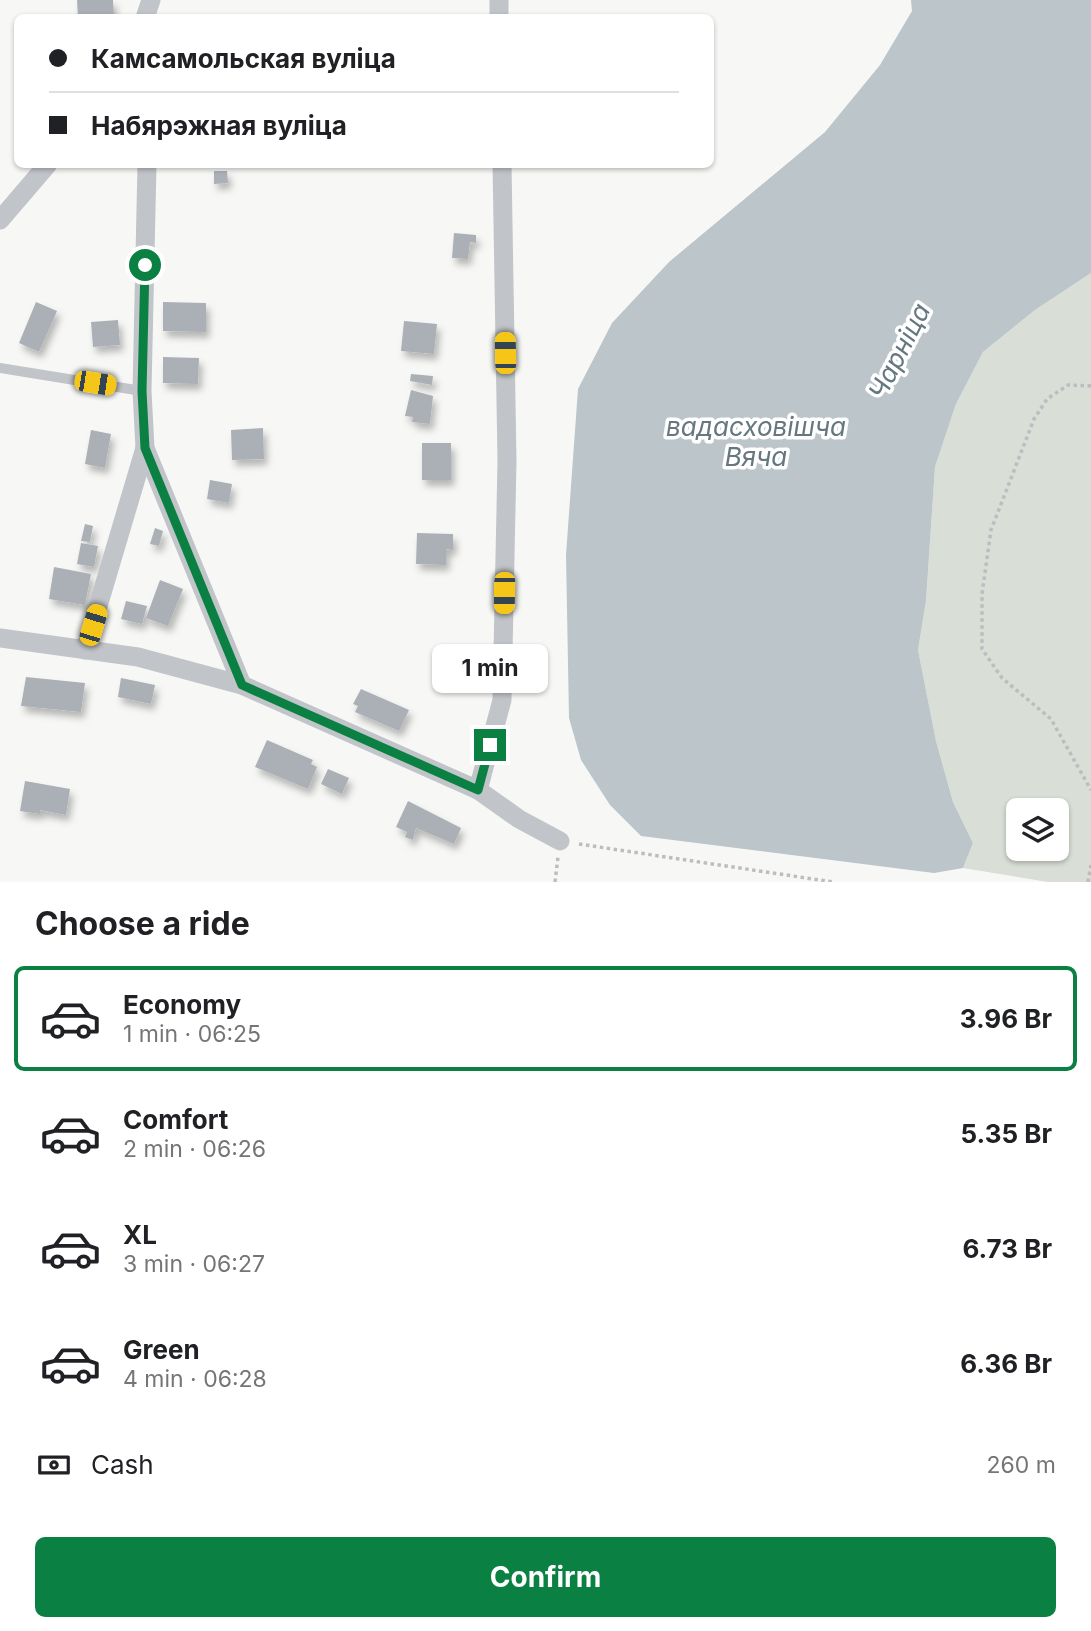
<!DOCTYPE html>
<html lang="en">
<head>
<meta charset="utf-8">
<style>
  body { margin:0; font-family:Inter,sans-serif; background:#f6f6f6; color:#202124; height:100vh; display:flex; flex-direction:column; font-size:26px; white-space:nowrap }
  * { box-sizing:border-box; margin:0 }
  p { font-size:23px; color:#757577 }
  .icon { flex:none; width:38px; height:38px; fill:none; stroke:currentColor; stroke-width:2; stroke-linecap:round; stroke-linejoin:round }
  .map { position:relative; height:882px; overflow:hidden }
  .sheet { display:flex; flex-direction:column; background:#fff; flex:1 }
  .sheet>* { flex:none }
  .hud { position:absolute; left:14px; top:14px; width:700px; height:154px; border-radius:10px; box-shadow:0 2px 5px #0004; display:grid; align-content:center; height:154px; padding:0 35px; background:#fff }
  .tools { position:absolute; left:1006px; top:798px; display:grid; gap:14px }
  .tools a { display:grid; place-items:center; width:63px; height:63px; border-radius:10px; background:#fff; box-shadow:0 2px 5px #0004; font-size:35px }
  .end { position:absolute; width:32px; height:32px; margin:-16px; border:9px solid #0b8043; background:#fff; box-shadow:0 0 0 4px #fff }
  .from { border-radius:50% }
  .bubble { position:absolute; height:49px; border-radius:10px; background:#fff; box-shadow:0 2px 5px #0004; font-size:23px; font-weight:700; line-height:49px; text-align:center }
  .car { position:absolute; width:21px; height:42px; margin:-21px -10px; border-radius:9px; box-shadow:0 0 5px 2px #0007; background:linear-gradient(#f5c518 24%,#345 0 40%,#f5c518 0 76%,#345 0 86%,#f5c518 0) }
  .hud b { display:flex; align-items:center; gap:24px; height:66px; font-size:26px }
  .hud b+b { border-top:2px solid #e0e0e0 }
  .hud i { width:18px; height:18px; background:#202124 }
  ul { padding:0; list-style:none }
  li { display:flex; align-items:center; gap:21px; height:105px; margin:0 14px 10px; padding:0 21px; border:4px solid transparent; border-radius:10px }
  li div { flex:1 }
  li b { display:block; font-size:26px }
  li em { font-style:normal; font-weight:700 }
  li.active { border-color:#0b8043 }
  li>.icon { width:63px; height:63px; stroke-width:1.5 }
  h2 { padding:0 35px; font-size:32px; line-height:84px }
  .pay { display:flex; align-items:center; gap:18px; height:77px; padding:0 35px; font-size:26px }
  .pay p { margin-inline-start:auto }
  .cta { display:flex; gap:14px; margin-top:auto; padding:14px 35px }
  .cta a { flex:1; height:80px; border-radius:10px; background:#0b8043; color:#fff; font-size:28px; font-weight:700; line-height:80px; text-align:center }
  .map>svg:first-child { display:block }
  .green { fill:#d9ded6; fill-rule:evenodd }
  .water { fill:#bcc5ca }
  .building { fill:#aab0b6; filter:url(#shadow) }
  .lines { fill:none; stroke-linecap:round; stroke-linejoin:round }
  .path { stroke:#bbbdc0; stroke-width:3.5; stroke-dasharray:3.5 3.5; stroke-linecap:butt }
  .lane { stroke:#c1c4c8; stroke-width:10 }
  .street { stroke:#c1c4c8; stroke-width:19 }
  .route { stroke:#0b8043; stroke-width:9 }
  .labels { text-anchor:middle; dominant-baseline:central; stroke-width:7; stroke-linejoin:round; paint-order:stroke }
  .water-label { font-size:26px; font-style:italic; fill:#65777f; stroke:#fff }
</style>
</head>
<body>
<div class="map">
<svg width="1091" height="882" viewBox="0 0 1091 882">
  <defs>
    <filter id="shadow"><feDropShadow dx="3.5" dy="6" stdDeviation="3.5" flood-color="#0004"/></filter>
  </defs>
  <rect width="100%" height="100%" fill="#f7f8f5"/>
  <!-- green -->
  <path class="green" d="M 1091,273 L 1091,882 L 1048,882 L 963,868 L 973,843 L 953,802 L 936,741 L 918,650 L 926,601 L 935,467 L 956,404 L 983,352 L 1035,310 ZM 1018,810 L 1057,810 L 1057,849 L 1018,849 Z"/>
  <!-- water -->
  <polygon class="water" points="911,0 1091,0 1091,273 1035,310 983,352 956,404 935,467 926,601 918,650 936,741 953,802 973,843 963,868 934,873 641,836 610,805 581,760 569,718 566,555 578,389 612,323 669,262 825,132 880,65 912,11"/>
  <!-- building -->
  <g class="building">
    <polygon points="77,0 113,0 114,17 78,18"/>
    <polygon points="214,171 227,171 228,183 214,184"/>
    <polygon points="454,233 476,235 476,243 470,242 468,259 452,258"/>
    <polygon points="36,302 57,311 39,352 19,343"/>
    <polygon points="163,302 206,303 206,332 163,331"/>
    <polygon points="118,320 120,345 93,347 91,322"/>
    <polygon points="404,321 437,324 434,354 401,351"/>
    <polygon points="163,357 199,358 198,384 163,383"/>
    <polygon points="411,374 433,376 432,385 410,381"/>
    <polygon points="411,390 433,396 430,424 412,422 413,417 405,416"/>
    <polygon points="263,428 264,459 232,460 231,430"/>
    <polygon points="91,430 111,434 105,468 85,464"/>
    <rect x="422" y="443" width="29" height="37"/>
    <polygon points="210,480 232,484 229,503 207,499"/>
    <polygon points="85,524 93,526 90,542 81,541"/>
    <polygon points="155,528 163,531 159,546 150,544"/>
    <polygon points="417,533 453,534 453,550 446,549 446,565 416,564"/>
    <polygon points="81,543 98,546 94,567 77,564"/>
    <polygon points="54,567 91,574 85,605 49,599"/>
    <polygon points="160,580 183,589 168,626 146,618"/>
    <polygon points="126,601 147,606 142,624 121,619"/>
    <polygon points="26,677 85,683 81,712 21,706"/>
    <polygon points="121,678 155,685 151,704 118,697"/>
    <polygon points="361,689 409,710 399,731 355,712 358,706 353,704"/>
    <polygon points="267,740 313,760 311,764 317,767 308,789 255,767"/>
    <polygon points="328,769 349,778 342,794 321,784"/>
    <polygon points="25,781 70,789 66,815 40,810 40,814 20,811"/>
    <polygon points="408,801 461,828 454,844 416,828 413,840 405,837 407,832 396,827"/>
  </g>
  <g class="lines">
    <!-- path -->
    <g class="path">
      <polyline points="1091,386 1068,385 1047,399 1034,419 991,530 982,594 982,649 1002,678 1051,719 1091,790"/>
      <polyline points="579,844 833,882"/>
      <polyline points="555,882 558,857"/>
      <polyline points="1088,882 1091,865"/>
    </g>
    <!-- lane -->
    <polyline class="lane" points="0,368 142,391"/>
    <!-- street -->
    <g class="street">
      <polyline points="499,0 499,18"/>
      <polyline points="145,18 151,0"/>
      <polyline points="147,164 142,391 145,448 242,685 478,790 519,819 560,841"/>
      <polyline points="0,220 48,164"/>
      <polyline points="0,638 138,657 242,685"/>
      <polyline points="85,650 145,448"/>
      <polyline points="478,790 502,700 507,461 502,164"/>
    </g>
  </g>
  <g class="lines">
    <!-- route -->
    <polyline class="route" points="145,265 142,391 145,448 242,685 478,790 490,745"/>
  </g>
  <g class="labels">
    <!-- water labels -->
    <g class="water-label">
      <text transform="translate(899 351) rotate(-63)">Чарніца</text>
      <text x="756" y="426">вадасховішча<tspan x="756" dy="30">Вяча</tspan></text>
    </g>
  </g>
</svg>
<div class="tools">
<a><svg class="icon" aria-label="layers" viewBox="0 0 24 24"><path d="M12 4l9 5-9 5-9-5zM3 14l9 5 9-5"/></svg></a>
</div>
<i class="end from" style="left:145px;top:265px"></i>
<i class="end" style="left:490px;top:745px"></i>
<div class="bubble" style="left:432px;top:644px;width:116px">1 min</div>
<i class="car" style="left:505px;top:353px;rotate:359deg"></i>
<i class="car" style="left:95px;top:383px;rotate:99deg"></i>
<i class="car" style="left:504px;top:593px;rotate:181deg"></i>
<i class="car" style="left:93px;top:625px;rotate:17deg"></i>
<div class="hud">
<b><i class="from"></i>Камсамольская вуліца</b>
<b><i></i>Набярэжная вуліца</b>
</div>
</div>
<section class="sheet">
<h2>Choose a ride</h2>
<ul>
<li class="active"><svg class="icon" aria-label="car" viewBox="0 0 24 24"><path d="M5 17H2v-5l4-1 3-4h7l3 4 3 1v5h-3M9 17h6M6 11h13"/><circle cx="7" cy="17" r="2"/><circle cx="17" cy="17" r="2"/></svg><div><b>Economy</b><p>1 min · 06:25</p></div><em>3.96 Br</em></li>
<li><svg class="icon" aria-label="car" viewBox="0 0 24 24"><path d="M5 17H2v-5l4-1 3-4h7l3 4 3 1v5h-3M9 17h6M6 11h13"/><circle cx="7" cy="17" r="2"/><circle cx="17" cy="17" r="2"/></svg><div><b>Comfort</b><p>2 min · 06:26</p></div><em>5.35 Br</em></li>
<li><svg class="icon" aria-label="car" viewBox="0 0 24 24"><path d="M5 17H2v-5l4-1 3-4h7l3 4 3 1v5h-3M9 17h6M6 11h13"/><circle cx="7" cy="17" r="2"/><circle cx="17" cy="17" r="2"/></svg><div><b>XL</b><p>3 min · 06:27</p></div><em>6.73 Br</em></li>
<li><svg class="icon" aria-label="car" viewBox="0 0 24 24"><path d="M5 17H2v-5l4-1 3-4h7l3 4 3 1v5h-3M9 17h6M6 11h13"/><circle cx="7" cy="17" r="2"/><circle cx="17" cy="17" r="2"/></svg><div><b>Green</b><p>4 min · 06:28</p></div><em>6.36 Br</em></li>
</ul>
<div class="pay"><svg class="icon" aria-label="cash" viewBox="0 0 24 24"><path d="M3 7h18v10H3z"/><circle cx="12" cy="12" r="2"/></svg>Cash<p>260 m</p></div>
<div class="cta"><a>Confirm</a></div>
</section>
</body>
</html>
